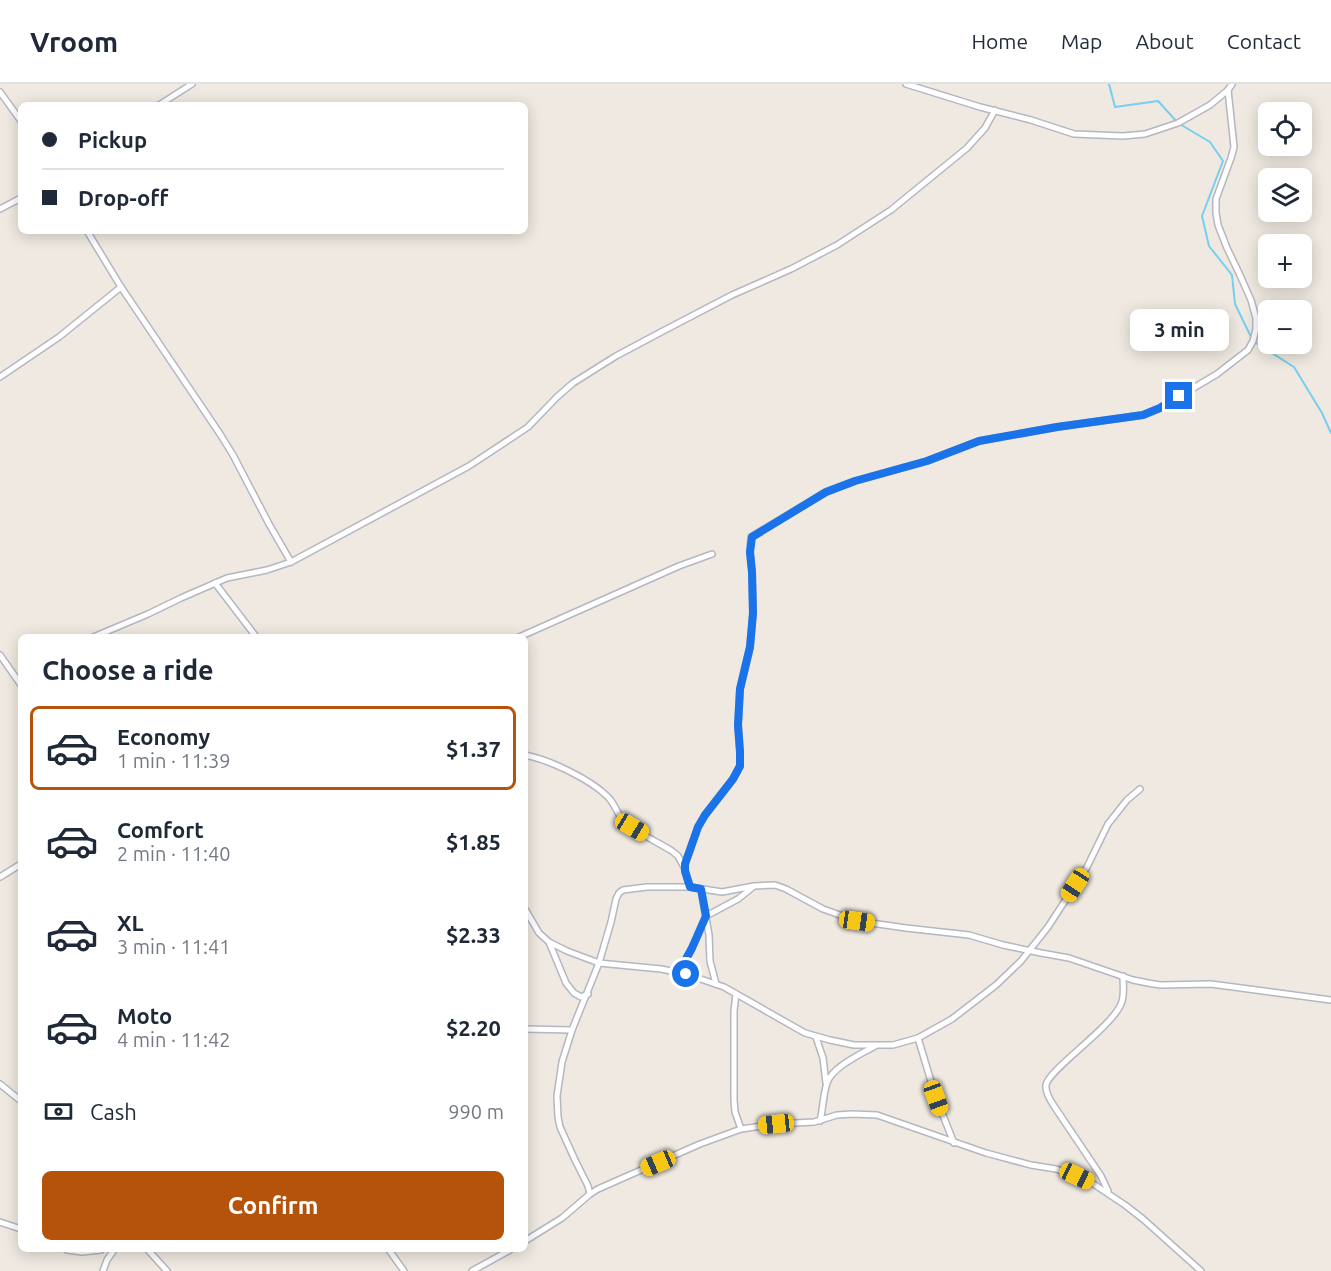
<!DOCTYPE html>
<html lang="en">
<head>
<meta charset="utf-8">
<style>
  body { margin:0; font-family:Ubuntu,sans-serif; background:#f2f2f3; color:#1f2937; height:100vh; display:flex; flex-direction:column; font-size:22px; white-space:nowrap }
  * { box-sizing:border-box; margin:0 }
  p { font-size:20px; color:#747a83 }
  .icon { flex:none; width:33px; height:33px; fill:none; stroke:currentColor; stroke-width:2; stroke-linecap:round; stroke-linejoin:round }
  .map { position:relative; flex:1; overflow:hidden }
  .panel { position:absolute; left:18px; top:550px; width:510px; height:618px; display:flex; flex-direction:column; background:#fff; border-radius:9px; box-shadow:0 3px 15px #0003 }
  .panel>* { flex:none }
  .top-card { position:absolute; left:18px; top:18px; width:510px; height:132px; border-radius:9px; box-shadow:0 3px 15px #0003; display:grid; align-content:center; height:132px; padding:0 24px; background:#fff }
  .fabs { position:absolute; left:1258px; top:18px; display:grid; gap:12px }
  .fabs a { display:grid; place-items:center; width:54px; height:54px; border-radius:9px; background:#fff; box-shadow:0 3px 15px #0003; font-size:30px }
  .end { position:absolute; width:27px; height:27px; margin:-14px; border:8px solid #1a73e8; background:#fff; box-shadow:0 0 0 3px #fff }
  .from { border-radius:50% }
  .bubble { position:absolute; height:42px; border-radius:9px; background:#fff; box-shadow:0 3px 15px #0003; font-size:20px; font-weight:600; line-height:42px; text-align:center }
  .car { position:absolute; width:18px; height:36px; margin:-18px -9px; border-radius:8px; box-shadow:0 0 4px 2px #0007; background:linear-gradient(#f5c518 24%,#345 0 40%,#f5c518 0 76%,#345 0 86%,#f5c518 0) }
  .top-card b { display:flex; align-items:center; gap:21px; height:57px; font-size:22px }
  .top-card b+b { border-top:2px solid #e0e1e3 }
  .top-card i { width:15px; height:15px; background:#1f2937 }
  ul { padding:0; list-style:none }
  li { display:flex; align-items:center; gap:18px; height:84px; margin:0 12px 9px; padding:0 12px; border:3px solid transparent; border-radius:9px }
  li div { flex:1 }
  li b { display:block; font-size:22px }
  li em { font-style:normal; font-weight:600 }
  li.on { border-color:#b45309 }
  li>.icon { width:54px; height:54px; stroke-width:1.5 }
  h2 { padding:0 24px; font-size:27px; line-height:72px }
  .pay { display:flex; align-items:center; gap:15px; height:66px; padding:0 24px; font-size:22px }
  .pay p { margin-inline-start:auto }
  .primary-button { display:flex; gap:12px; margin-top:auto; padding:12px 24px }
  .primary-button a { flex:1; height:69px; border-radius:9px; background:#b45309; color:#fff; font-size:24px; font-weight:600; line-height:69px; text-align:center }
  header { display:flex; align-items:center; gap:36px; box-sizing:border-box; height:84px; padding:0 30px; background:#fff; border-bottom:2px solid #e0e1e3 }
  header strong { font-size:28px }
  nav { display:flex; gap:33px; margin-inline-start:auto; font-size:21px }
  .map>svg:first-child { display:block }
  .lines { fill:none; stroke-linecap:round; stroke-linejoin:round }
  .stream { stroke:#75cff0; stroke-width:2 }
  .street-casing { stroke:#b4b7c1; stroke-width:8 }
  .street { stroke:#fff; stroke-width:5 }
  .route { stroke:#1a73e8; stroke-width:8 }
</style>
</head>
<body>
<header>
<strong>Vroom</strong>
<nav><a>Home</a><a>Map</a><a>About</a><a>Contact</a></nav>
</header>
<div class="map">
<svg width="1331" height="1187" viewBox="0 0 1331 1187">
  <rect width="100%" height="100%" fill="#efe9e1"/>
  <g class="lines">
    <!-- stream -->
    <polyline class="stream" points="1109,0 1115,23 1158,17 1178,39 1210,58 1223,77 1202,132 1209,162 1232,191 1235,220 1253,257 1294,283 1322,329 1331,349"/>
    <defs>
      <g id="street">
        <polyline points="906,0 980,23 1031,36 1074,50 1123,52 1145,50 1178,39 1210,21 1228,6 1232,0"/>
        <polyline points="0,8 21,37"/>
        <polyline points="159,21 192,0"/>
        <polyline points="0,125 21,114"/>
        <polyline points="87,147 121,203 220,350 233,371 269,440 291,478"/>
        <polyline points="0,293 59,253 121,203"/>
        <polyline points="215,499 257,554"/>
        <polyline points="91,554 148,530 181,514 227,494 267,486 291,478 469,382 528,343 557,313 573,299 616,272 663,247 732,211 791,185 837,161 891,126 967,64 985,44 995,26"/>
        <polyline points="517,554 679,482 712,470"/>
        <polyline points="0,571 21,601"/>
        <path d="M 525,671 C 550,676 590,695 608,713 C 615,720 617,730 624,737 C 637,749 656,757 672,767 L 678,772 L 684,783"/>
        <polyline points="0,793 21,780"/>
        <polyline points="690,803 685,787 685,780 698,743 705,731 733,695 740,682 740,667 738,641 740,605 750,563 753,529 752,488 750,468 751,453 826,408 855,397 927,377 979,357 1057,343 1143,331 1160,324 1217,290 1248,266 1253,257 1256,245 1256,234 1251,216 1239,189 1227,164 1218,141 1216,129 1216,115 1231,74 1234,63 1228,6"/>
        <polyline points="701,805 709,851 710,877 716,900"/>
        <polyline points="525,825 539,849 549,858 567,867 599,879 661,885 686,890 724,903 805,949 830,956 854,961 893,961 918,954 952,935 996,901 1021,877 1048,843 1087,783 1108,740 1127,716 1140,705"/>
        <polyline points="549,858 566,899 574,909 581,913 588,910"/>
        <polyline points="679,888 692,864 706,832 738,815 753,803"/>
        <polyline points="736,910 734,927 734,1016 735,1028 741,1045"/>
        <polyline points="525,945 572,946"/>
        <polyline points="816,953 823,974 826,999"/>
        <polyline points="918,954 936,1014 954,1059"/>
        <polyline points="0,1000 21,1017"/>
        <path d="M 820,1037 C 823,1025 823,1011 827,999 C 832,983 861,970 875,962"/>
        <path d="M 1108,1107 L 1101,1092 L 1054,1022 C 1050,1016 1045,1008 1046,1001 C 1048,986 1111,944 1121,920 C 1125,912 1123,901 1123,892"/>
        <polyline points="590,1110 588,1102 575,1076 560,1043 558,1033 557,1012 562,978 572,946 599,879 611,838 616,815 619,809 623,806 647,803 690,803 722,808 754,802 775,801 786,805 823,825 857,837 906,844 969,851 1003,861 1041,869 1069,874 1133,896 1148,899 1160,901 1211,900 1331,916"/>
        <polyline points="0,1138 21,1145"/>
        <polyline points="525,1157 562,1134 590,1110 598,1105 700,1060 741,1045 776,1040 814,1038 837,1031 852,1030 877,1031 986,1069 1031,1081 1056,1085 1077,1092 1092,1099 1125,1121 1143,1135 1201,1187"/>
        <polyline points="67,1166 82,1168 101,1166"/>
        <polyline points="148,1166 167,1187"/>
        <polyline points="389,1166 404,1187"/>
        <polyline points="103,1187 107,1176 114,1166"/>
        <polyline points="472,1187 510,1166"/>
      </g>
    </defs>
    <!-- street casing -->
    <use href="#street" class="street-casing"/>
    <!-- street -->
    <use href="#street" class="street"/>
  </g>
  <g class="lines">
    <!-- route -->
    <polyline class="route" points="686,890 679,888 692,864 706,832 701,805 690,803 685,787 685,780 698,743 705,731 733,695 740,682 740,668 738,641 740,605 750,563 753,529 752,488 750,468 752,453 826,408 855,397 927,377 979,357 1057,343 1143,331 1160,324 1179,312"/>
  </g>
</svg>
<div class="fabs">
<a><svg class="icon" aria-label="locate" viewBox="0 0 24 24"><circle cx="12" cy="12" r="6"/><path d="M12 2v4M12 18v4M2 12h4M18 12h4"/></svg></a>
<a><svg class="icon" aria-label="layers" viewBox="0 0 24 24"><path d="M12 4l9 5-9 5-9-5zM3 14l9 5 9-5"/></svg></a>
<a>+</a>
<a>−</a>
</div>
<i class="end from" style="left:686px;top:890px"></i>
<i class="end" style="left:1179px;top:312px"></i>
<div class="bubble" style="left:1130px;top:225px;width:99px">3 min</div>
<i class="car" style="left:632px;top:743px;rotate:121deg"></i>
<i class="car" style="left:1075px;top:801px;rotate:213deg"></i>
<i class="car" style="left:857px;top:837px;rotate:98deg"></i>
<i class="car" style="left:936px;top:1014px;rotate:160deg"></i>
<i class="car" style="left:776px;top:1040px;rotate:264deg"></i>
<i class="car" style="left:658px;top:1079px;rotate:247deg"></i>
<i class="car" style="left:1077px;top:1092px;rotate:115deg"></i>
<div class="top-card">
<b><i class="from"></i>Pickup</b>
<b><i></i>Drop-off</b>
</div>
<section class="panel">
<h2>Choose a ride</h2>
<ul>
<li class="on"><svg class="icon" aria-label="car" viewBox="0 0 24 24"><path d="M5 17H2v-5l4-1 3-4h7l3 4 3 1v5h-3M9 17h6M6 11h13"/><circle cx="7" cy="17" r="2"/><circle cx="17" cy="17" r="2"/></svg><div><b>Economy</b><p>1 min · 11:39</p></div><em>$1.37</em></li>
<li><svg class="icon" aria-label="car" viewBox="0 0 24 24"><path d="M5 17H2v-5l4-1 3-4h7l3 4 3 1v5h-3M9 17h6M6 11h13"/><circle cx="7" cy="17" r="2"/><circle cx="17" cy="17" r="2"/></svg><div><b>Comfort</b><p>2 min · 11:40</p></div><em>$1.85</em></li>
<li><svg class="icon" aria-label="car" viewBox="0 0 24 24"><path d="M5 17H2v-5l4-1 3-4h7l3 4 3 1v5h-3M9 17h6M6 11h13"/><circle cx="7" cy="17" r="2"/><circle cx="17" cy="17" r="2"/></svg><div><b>XL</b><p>3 min · 11:41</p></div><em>$2.33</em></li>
<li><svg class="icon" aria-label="car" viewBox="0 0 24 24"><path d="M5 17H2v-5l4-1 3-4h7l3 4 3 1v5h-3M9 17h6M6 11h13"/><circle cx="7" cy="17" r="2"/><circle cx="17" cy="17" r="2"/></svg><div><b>Moto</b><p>4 min · 11:42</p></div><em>$2.20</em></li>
</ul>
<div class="pay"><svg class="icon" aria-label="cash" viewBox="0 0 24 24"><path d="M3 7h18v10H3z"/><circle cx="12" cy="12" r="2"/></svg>Cash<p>990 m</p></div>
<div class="primary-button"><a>Confirm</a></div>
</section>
</div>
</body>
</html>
